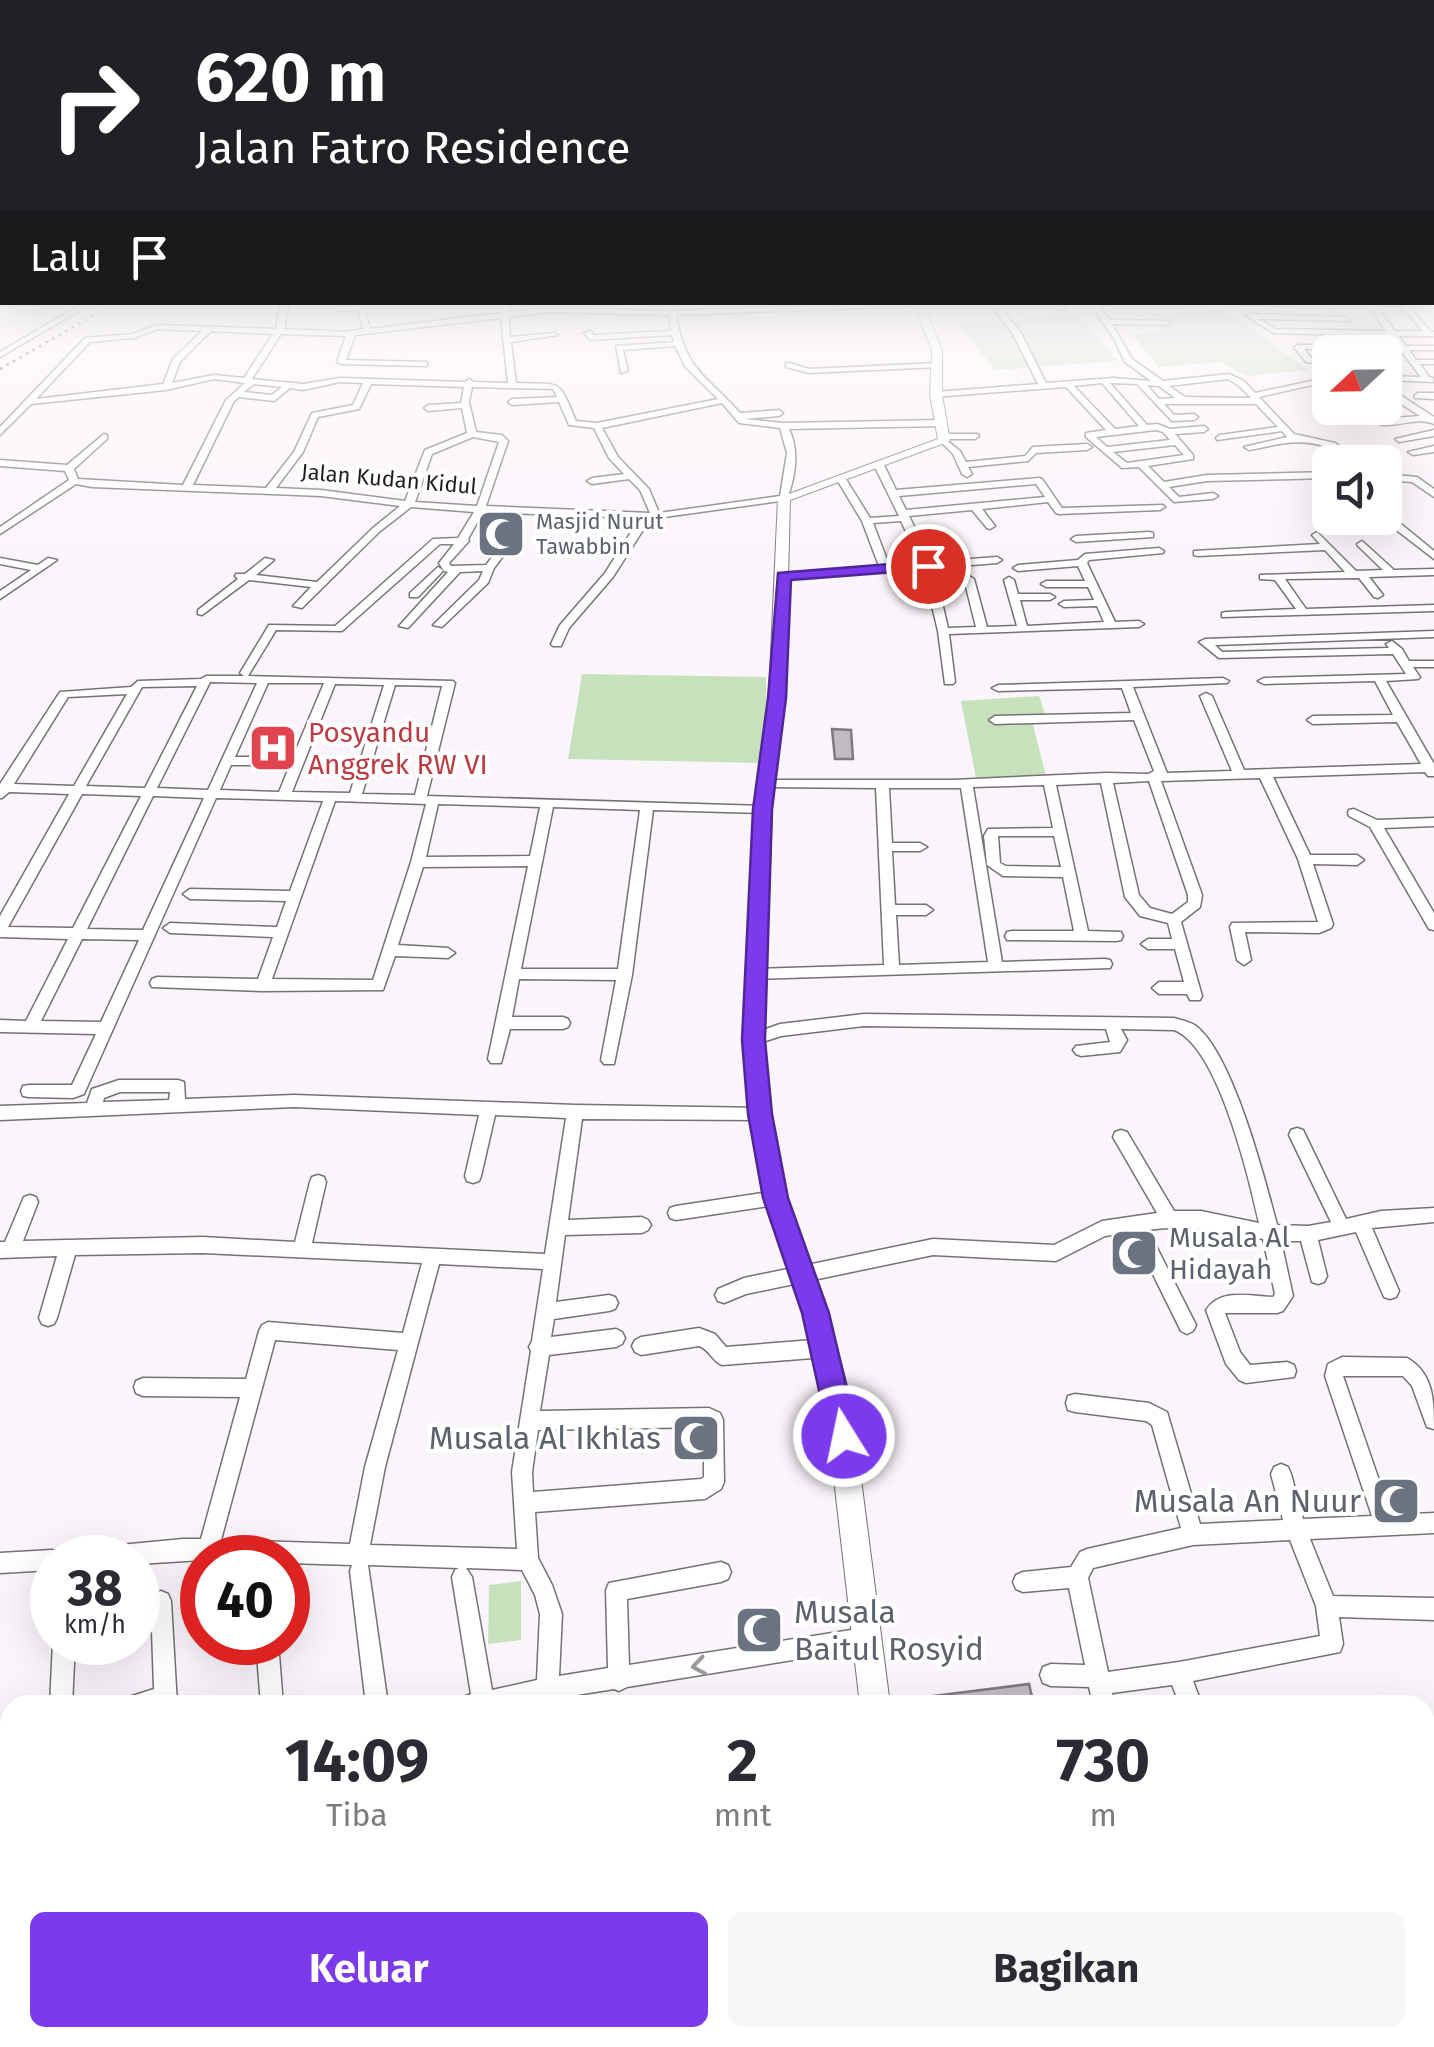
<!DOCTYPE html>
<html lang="id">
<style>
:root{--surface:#fff;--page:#f7f7f7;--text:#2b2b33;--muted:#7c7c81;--accent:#7c3aed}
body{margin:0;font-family:"Fira Sans",sans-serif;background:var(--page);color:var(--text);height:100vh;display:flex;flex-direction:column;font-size:38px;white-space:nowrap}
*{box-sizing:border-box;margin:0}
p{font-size:32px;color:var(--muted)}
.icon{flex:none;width:55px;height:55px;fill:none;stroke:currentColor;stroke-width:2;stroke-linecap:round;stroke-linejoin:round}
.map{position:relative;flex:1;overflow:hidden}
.drawer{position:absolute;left:0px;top:1695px;width:1435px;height:352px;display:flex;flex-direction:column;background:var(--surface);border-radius:30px 30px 0 0;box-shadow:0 10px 40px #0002}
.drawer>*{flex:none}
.top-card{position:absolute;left:0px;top:0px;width:1435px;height:305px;box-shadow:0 10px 40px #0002;background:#202124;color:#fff;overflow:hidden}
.needle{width:65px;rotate:248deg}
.fabs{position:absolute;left:1312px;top:335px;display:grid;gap:20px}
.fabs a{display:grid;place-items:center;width:90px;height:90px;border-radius:15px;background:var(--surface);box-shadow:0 10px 40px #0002;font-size:50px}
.speed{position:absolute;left:30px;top:1535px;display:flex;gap:20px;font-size:50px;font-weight:700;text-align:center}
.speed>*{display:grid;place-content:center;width:130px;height:130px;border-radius:50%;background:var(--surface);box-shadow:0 10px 40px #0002;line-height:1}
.speed small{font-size:25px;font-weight:400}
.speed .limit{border:15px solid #d22;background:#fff;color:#111}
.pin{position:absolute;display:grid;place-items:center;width:85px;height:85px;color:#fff;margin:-42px;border:5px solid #fff;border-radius:50%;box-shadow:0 2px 10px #0007}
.me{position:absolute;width:110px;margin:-55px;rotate:350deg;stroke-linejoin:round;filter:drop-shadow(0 0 8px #0008)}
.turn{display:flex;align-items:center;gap:35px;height:210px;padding:0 30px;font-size:45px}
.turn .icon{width:130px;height:130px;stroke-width:2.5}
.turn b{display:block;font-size:70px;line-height:85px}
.then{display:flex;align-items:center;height:95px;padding:0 30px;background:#0003;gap:20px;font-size:38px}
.eta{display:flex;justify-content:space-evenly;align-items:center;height:170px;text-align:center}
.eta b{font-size:60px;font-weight:700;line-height:70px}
.primary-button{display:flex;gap:20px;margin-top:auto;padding:20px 30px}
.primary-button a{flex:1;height:115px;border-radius:15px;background:var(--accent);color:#fff;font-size:40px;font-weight:700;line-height:115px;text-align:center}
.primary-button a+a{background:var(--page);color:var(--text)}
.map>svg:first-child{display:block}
</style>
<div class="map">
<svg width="1434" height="2047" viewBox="0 0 1434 2047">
<rect width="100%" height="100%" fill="#faf5fa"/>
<!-- green -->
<path fill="#c8e1bd" d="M1223,309L1309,370L1247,376L1221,362L1159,367L1132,334L1166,331L1149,314Z
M1079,313L1117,361L995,370L959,325Z
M582,674L766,677V763L568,759Z
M1039,696L1046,717H1031L1046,776L976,778L961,701Z
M521,1581V1640L488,1644L489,1585Z"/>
<!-- building -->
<path fill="#bfbbc0" stroke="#7e7a7f" stroke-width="2.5" d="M497,520L514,522L506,540L481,541L488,527H494Z
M832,729L851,730L853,759H835Z
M1130,1236L1147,1270L1129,1273L1115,1238Z
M767,1610L772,1639L749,1642L745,1613Z
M1029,1684L1034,1705H917V1698Z"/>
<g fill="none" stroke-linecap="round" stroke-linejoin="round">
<!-- minor casing -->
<g stroke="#757175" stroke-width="3">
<path id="minor" d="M0,302H2L41,303L37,305L0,306Z
M85,302H94L0,357V352Z
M281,302H289L284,329L344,332L363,329L358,310L339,311L336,307L364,306L370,329L502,313L503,302H511L509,312L548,308L668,311L920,302L917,306L676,315C686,373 707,375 740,413L779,410L783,413L779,416L745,419L783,423L941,420L945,423L941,426L789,429C800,452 795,476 787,500L650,519L613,577L569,628L561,646H553L551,644L560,625L605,573L640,518L483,512L468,539L469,541L449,563L451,566L486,565L503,543L512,545L494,568L488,583L442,627L433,625L479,580L483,571L460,572L408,628L399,626L448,572L444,571L439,563L454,544H440L342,631L276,630L248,676L453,681L455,683L427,796L768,806L769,809L763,813L653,810L632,975L614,1064H604L601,1060L616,980L519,979L512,1017H563L568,1019L570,1023L568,1027L563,1029H510L501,1063H491L488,1059L528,866L423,867L398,945L448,948L455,953L448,958L395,956L383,990L263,991L152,987L150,983L152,979L157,977L258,979L273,937L170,933L163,928L170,923L277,927L286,901L190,899L183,894L190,889L290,891L323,801L216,798L84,1094L73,1098L29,1097L23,1096L21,1091L23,1086L29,1085H72L96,1034L0,1032V1020L26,1021L68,939L0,937V916L69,794L9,792L2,798H0V784L60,692L131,687L138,681L201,679L206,676H244L240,673L269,625L335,626L433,539L458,538L474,512L411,507L379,532L302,608L293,606L311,587L249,580L202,615L198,614V610L238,579L235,576L236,574H245L265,558L274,560L256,575L317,582L373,528L400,506L321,496L92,487L76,484L0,534V527L69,480L65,471L0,466V460L67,465L104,434L107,435V439L74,469L78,479L183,485L226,400L245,383L214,379L166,390L31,404L0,435V427L85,338L133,334L156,325L276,329ZM548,312L669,315L671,331L593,335L591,331L584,333L590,340L672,335L674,342L616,346L621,373L628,371L623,350L675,346L685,366L718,399L597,423L576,421C558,377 562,385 516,383L511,342L558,335L554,333L510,337L509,317ZM501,318L508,383L473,382L469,379L465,382L340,378L303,384L252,379L281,334L346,336L337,362L341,364L424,366H427V362L346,360L355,335ZM157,329L202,331L173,359L163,384L36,399L90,342L134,338ZM211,331L273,334L244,378L214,375L172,383L180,362ZM340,382L363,383L353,405L312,413L294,452L266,488L193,485L234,401L239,397L274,401L290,388L303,390ZM254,384L282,387L272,395L244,392ZM371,384L464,387L461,403L428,405L424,408L428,411L462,408L467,433L425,450L405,501L321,490L276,488L303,452L318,417L359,409ZM472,387L553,389L557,397L512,399L508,402L512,405L559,402L569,425L594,428L609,458L624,474L592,478L587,481L592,484L629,479L640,490L650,513L486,506L508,441L502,435L476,432L469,402ZM722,403L739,423L780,428L787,453L780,496L659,513L649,489L618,457L602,428ZM473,437L499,442L477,506L415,502L432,454ZM210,682L257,683L208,790L157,788ZM268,683H324L293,757H235ZM335,684L384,685L350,793L292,792ZM395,685L442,686L415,795L362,794ZM197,686L145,788L86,786L142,687ZM127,694L74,786L14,784L68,697ZM231,765H290L279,792L220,790ZM82,794L141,796L73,928L8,927ZM153,796L204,798L143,930L87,929ZM335,801L426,804L411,862L373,980L272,979ZM438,804L540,807L530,856L426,857ZM553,807L640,810L618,969H521ZM82,939L139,940L101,1022L41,1021Z
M989,302H996L1021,333L1046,383L1113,378L1151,381L1125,362L1114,339L1089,302H1130L1099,306L1109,320L1170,321L1167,325L1112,324L1132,359L1163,381L1229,374L1244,381L1255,393L1330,377V381L1259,397L1294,434L1335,443L1362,462C1346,463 1338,450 1324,446C1297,438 1276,445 1249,450L1244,447L1287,437L1282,431L1217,440L1216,438L1220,435L1278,427L1256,404H1164L1174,415L1194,414L1198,417L1194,420L1172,421L1137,384L1110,383L1147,425L1157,424L1170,429L1204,426L1208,429L1204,432L1175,434L1193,455V459L1148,466L1164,482L1207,475L1330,472V478L1207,481L1169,487L1179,497L1213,493L1218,496L1213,499L1174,502L1139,467L1122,468L1086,437V433L1106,430L1066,387L933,397V393L936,392L1038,384L1013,334ZM1228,379L1238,385L1251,398L1185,397L1169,386ZM1102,383L1139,426L1115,429L1074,386ZM1147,385L1159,386L1175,398L1159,399ZM1156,430L1163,432L1170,440L1107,447L1096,437ZM1175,445L1184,455L1127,463L1113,452Z
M1053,302H1060L1065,308L1058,310Z
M1180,302L1339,304L1343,306L1339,308Z
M1366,302L1434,303V307L1409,306L1431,332H1434V336H1398L1406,346H1434V350H1409L1416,360H1434V364H1420L1429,377L1433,378V382L1385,380V376L1421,377L1390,336L1274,333L1246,316L1250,314L1347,317L1350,321L1259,319L1276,329L1386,331ZM1375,305L1401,306L1423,331H1395Z
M1298,345H1368L1372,347L1368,349H1304L1311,358L1330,360V364L1306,362L1294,347Z
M789,363L809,369L938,363L942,365L938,367L809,373L786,367V363Z
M1385,393H1397L1434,417V424C1420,417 1403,425 1387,425C1371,425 1362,415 1349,413C1338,411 1328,416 1318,413L1322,410L1353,408L1380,419L1420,416L1392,398L1385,399Z
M1418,393H1434V399L1415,398L1414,396Z
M1434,430V436L1399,442L1395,439Z
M940,434H978L979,436L975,439H945L960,451L966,462L1025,456L1033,447L1087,444L1092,447L1087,450L1036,453L1028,461L968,467L972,474L967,477L962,474L953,454L940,441L943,439L939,436Z
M1434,446V452L1413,455L1408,452Z
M879,462L884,465L896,490L1039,478L1042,479L1062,508L1163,505L1165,507L1160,510L1059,514L1056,513L1048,502L982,509L995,526L990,529L987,528L972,510L909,516L931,562L997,557L1002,560L997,563L934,568L948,628L976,627L964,579L969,576L974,579L987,627L1017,626L1004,580L1009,577L1014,580L1018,594H1050L1055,597L1050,600H1020L1027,626L1104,622L1097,606L1064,607L1059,604L1064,601L1094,600L1088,587H1046L1041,584L1046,581H1085L1078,566L1018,571L1013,568L1018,565L1078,560L1085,554L1159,548L1164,551L1163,553L1089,560L1087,563L1115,622L1139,621L1144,624L1139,627L949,634L955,682L953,684H945L938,631L923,569L783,579L778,576L783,573L879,566L862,521L836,478L844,476L870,518L899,516L874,465ZM1036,484L1045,497L906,510L899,496ZM901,521L921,563L889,565L873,523Z
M1385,474L1417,477L1434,489V497L1412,482L1385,480Z
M1385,506L1388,507L1396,520L1434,551V559L1390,525L1327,527L1322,524L1327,521L1386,519Z
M1149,532L1153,533V537L1076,542L1071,539L1076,536Z
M1317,532L1356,571L1383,570L1358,546L1357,544L1362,541L1394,570L1434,569V575L1369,577L1383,595L1378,598L1374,597L1359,578L1285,579L1306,609L1434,605V611L1222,617V613L1226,612L1296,609L1275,580L1260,579V575L1345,572L1325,550L1198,556L1194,555V551L1320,544L1312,535Z
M0,558L38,565L48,558L57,560L0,599V591L31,570L0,564Z
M438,567L443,570L442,572L418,597H410V593Z
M1434,631V637L1215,645L1222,652L1389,648L1386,644L1392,641L1402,649L1409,661H1434V667H1413L1420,677L1418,679L1386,681L1434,764V776H1428L1425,772L1273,777L1310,855H1357L1364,860L1357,865L1313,864L1333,924L1331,928L1319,933L1245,932L1251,960L1244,965L1237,960L1230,927L1232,923L1318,922L1298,859L1260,778L1161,781L1202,895L1200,907L1181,922L1202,996L1200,1000H1190L1187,994H1159L1152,988L1159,982H1184L1175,949H1148L1141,944L1148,939H1172L1168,923L1140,916L1125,897L1101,783L1056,785L1088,931L1121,932L1123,936L1121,940L1116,941L1007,940L1005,936L1007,932L1012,931H1074L1063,877L1003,876L987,865L984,836L988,829L1053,828L1044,785L973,787L1002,962L1105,959L1110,960L1112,964L1110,968L757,979L750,974L757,969L884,965L876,788L766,787L760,783L762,780H953L1106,773L1148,774L1154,771L1134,720L995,724L989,720L995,716L1131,713L1122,688L998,691L992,688L998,685L1223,678L1229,681L1227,683L1133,687L1167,773L1232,771L1200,696L1206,693L1212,696L1244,770L1421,764L1397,722L1313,724L1307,720L1313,716L1393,715L1375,681L1264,684L1258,681L1264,678L1406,674L1393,654L1219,658L1199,642L1205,639ZM1149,781L1188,895V902L1172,914L1150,908L1139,895L1113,783ZM889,788H961L988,962L899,965L896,915H926L933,910L926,905H895L892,851H920L927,847L920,843H892ZM998,836H1054L1061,867L1006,866L1000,863Z
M1354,809L1377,820L1434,818V826L1384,828L1434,913V930L1429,929L1370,827L1349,816L1348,813L1349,810Z
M864,1014L1174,1018C1181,1020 1190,1022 1196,1026C1233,1055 1265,1179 1277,1225L1308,1226L1331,1222L1289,1135L1291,1130L1297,1128L1303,1130L1346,1219L1381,1211L1434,1208V1222L1372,1228L1399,1291L1396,1297L1390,1299L1384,1297L1356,1232L1318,1240L1327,1276L1324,1282L1318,1284L1312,1282L1301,1241H1281L1293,1296L1283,1311L1277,1313H1225L1240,1352L1250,1365L1287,1362L1294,1365L1296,1371L1294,1377L1246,1383L1239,1380L1226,1364L1206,1310C1220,1288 1249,1296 1273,1297L1275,1294L1263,1239C1224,1231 1188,1224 1148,1230L1196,1325L1193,1331L1187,1334L1181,1331L1132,1232L1105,1236L1056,1261L933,1255L746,1294L724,1303L718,1301L715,1295L718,1289L744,1278L933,1239L1054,1245L1102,1221L1157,1213L1113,1137L1115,1132L1121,1130L1127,1132L1174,1211H1201L1259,1223C1249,1178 1218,1046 1174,1030L1121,1029L1127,1040L1120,1052L1081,1056L1076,1054L1073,1050L1076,1046L1110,1042L1106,1029L864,1026L781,1036L754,1045L749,1043L746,1039L749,1035L780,1024Z
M119,1080H178L184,1082L185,1099L294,1095L575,1105L766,1108L768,1113L766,1118L760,1120L582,1119L568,1220L642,1217L648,1220L651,1225L648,1230L642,1233L565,1235L556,1302L609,1295L615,1297L618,1303L615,1309L609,1311L554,1319L551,1337L616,1329L622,1332L625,1338L622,1344L616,1347L549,1355L540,1411L709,1408L720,1413L723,1420L724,1482L721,1489L705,1499L535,1512L538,1558L552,1585L562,1614L559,1676L608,1668L606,1590L609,1583L721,1562L728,1565L731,1572L728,1579L721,1582L627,1599L629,1665L864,1628L872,1631L875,1639L872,1647L627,1687L619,1691L614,1689L558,1698V1705H536V1702L522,1705H461L464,1697L471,1694L452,1577L455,1570L459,1568L368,1565L388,1705H366L350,1571L352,1565L288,1563V1558H202V1560L138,1564V1558H79L82,1551L89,1548L183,1539H201L240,1397L143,1396L136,1393L134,1387L136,1381L143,1378L246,1379L259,1331L262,1325L268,1322L403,1333L422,1263L203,1253L75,1255L57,1318L54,1324L48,1326L42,1324L39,1318L57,1256L0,1258V1242H5L24,1197L30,1195L36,1197L38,1202L23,1241L203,1237L295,1242L310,1182L312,1177L318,1175L324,1177L326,1182L312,1243L545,1254L566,1118L495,1115L481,1176L479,1181L473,1183L467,1181L465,1176L479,1115L294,1107L0,1120V1106L87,1103L92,1089ZM120,1092H170L169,1100L103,1102L104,1098ZM439,1264L543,1269L532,1341L529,1347L531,1351L512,1472L517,1549L370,1545L385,1467ZM275,1340L398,1350L365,1467L350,1544L221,1540ZM704,1427V1477L701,1479L533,1492L532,1472L538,1430ZM466,1568L522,1570L535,1595L540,1614L537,1680L492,1690L472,1577Z
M775,1191L781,1193L783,1198L781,1203L775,1205L676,1220L670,1218L668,1213L670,1208L676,1206Z
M699,1328L715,1334L726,1347L826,1339L832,1342L835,1348L832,1354L826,1357L722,1365C712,1361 709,1349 699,1346L641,1355L635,1352L632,1346L635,1340L641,1337Z
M1342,1357L1407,1358C1434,1373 1434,1402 1434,1429L1427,1427L1412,1386L1403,1376H1343L1391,1515L1434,1513V1533L1310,1539L1333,1596L1434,1598V1620L1339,1617L1343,1644L1340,1652L1193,1681L1202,1705H1180L1172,1685L1112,1693L1115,1705H1093L1089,1687L1051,1686L1043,1683L1040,1675L1043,1667L1051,1664L1085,1665L1069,1588L1023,1592L1016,1589L1013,1582L1016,1575L1023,1572L1071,1567L1080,1552L1087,1549L1181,1528L1152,1425L1146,1421L1075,1412L1068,1410L1066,1403L1068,1396L1075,1394L1149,1403L1167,1412L1200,1524L1283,1520L1271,1474L1274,1467L1281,1464L1288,1467L1291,1474L1303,1519L1372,1516L1325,1376L1328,1364ZM1290,1540L1316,1606L1320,1636L1179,1662L1108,1672L1088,1578L1093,1568L1193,1545Z
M52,1550L59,1553L61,1558H52V1570L0,1573V1553Z
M161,1591L168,1594L171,1601L177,1705H126L129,1697L154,1689L151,1601L154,1594Z
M53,1642H75L72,1705H50Z
M256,1642H278L283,1705H261Z
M10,1854V1878L0,1882V1858Z
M283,2038H309V2047H283Z
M406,2038H432L434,2047H408Z
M534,2038H560L562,2047H536Z
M772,2038H828L824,2047H767Z
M1050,2038H1104L1100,2047H1045Z"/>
</g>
<!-- tertiary casing -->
<g stroke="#757175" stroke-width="2">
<path id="tertiary" d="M913,302H923L942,351V395L950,441L790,500L785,698L772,809L764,1039L771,1113L786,1198L828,1313L851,1401L890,1705H860L825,1401L804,1313L764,1198L749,1113L744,1039L754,809L769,698L778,498L938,439L930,395L932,351Z
M985,2038H1019L1023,2047H989Z"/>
</g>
<!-- minor -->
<use href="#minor" fill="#fff" fill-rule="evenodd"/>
<!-- tertiary -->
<use href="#tertiary" fill="#fff" fill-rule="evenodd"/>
<!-- rail -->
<path stroke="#3a383a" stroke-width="2.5" stroke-dasharray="2.5 5" stroke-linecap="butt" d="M0,369L117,302"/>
</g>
<!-- one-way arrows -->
<defs><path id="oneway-chevron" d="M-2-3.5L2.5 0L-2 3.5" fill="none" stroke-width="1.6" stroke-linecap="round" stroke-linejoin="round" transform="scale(2.5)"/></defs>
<use stroke="#9b9a9b" href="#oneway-chevron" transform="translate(699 1666) rotate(171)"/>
<!-- sky -->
<linearGradient id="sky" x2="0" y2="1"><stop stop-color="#81acde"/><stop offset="0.51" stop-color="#fdfafd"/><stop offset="1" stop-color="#fdfafd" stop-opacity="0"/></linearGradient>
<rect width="1434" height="581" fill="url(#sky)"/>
<!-- route -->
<path fill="#7c3aed" stroke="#51269a" stroke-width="2.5" d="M928,561L934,562V569L791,580L786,698L772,809L765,1040L772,1114L788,1198L829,1313L858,1436L854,1446L844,1450L833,1446L829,1436L802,1313L763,1198L748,1114L742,1040L753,809L768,698L778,573Z"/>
<!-- icons -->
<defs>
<g id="mosque-square" transform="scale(2.5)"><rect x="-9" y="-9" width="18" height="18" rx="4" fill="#6b7280" stroke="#fff"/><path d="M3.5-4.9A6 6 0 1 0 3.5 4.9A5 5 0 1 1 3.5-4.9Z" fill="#fff"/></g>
<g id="hospital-square" transform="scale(2.5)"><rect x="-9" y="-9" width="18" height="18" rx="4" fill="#e0444e" stroke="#fff"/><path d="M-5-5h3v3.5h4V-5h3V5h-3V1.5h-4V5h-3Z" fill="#fff"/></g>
</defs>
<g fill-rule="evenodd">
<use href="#mosque-square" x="501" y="534"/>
<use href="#hospital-square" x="273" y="748"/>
<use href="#mosque-square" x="1134" y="1253"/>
<use href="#mosque-square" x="696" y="1438"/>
<use href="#mosque-square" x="1396" y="1501"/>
<use href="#mosque-square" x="759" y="1630"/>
</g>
<g text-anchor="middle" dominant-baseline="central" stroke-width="8" stroke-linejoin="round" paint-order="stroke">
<!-- far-street labels -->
<g font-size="22" fill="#201e20" stroke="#fff">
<text transform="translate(389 479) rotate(5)">Jalan Kudan Kidul</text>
</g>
<!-- far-worship labels -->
<g font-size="22" fill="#5b616d" stroke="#fff" text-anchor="start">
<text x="536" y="521">Masjid Nurut<tspan x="536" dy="25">Tawabbin</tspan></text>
</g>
<!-- health labels -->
<g font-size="28" fill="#be3a42" stroke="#fff" text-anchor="start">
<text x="308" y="732">Posyandu<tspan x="308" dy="32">Anggrek RW VI</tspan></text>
</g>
<!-- worship labels -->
<g font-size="28" fill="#5b616d" stroke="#fff" text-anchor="start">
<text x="1169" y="1237">Musala Al<tspan x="1169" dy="32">Hidayah</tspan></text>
</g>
<!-- near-worship labels -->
<g font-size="32" fill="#5b616d" stroke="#fff" text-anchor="end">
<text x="661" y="1438">Musala Al Ikhlas</text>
<text x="1361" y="1501">Musala An Nuur</text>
<text x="794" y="1612" text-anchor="start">Musala<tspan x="794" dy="37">Baitul Rosyid</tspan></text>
</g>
</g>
</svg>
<div class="fabs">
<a><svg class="needle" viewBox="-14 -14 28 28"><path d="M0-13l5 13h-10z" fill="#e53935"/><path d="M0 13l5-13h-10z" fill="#7c7c81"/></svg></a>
<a><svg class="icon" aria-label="sound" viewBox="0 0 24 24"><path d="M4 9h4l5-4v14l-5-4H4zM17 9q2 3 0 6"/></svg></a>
</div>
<div class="speed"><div>38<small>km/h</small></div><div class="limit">40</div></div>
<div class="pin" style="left:928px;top:566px;background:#d93025"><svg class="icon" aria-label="arrive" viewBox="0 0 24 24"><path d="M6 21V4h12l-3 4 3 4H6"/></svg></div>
<svg class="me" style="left:844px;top:1436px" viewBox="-20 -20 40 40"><circle r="17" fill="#7c3aed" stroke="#fff" stroke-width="3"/><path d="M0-11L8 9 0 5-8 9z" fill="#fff"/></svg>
<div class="top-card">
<div class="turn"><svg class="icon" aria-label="right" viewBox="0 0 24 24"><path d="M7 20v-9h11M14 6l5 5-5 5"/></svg><div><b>620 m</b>Jalan Fatro Residence</div></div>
<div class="then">Lalu<svg class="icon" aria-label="arrive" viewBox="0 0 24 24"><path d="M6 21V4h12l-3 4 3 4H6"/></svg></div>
</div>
<section class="drawer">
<div class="eta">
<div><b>14:09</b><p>Tiba</p></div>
<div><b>2</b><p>mnt</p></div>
<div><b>730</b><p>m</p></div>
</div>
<div class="primary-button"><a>Keluar</a><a>Bagikan</a></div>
</section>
</div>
